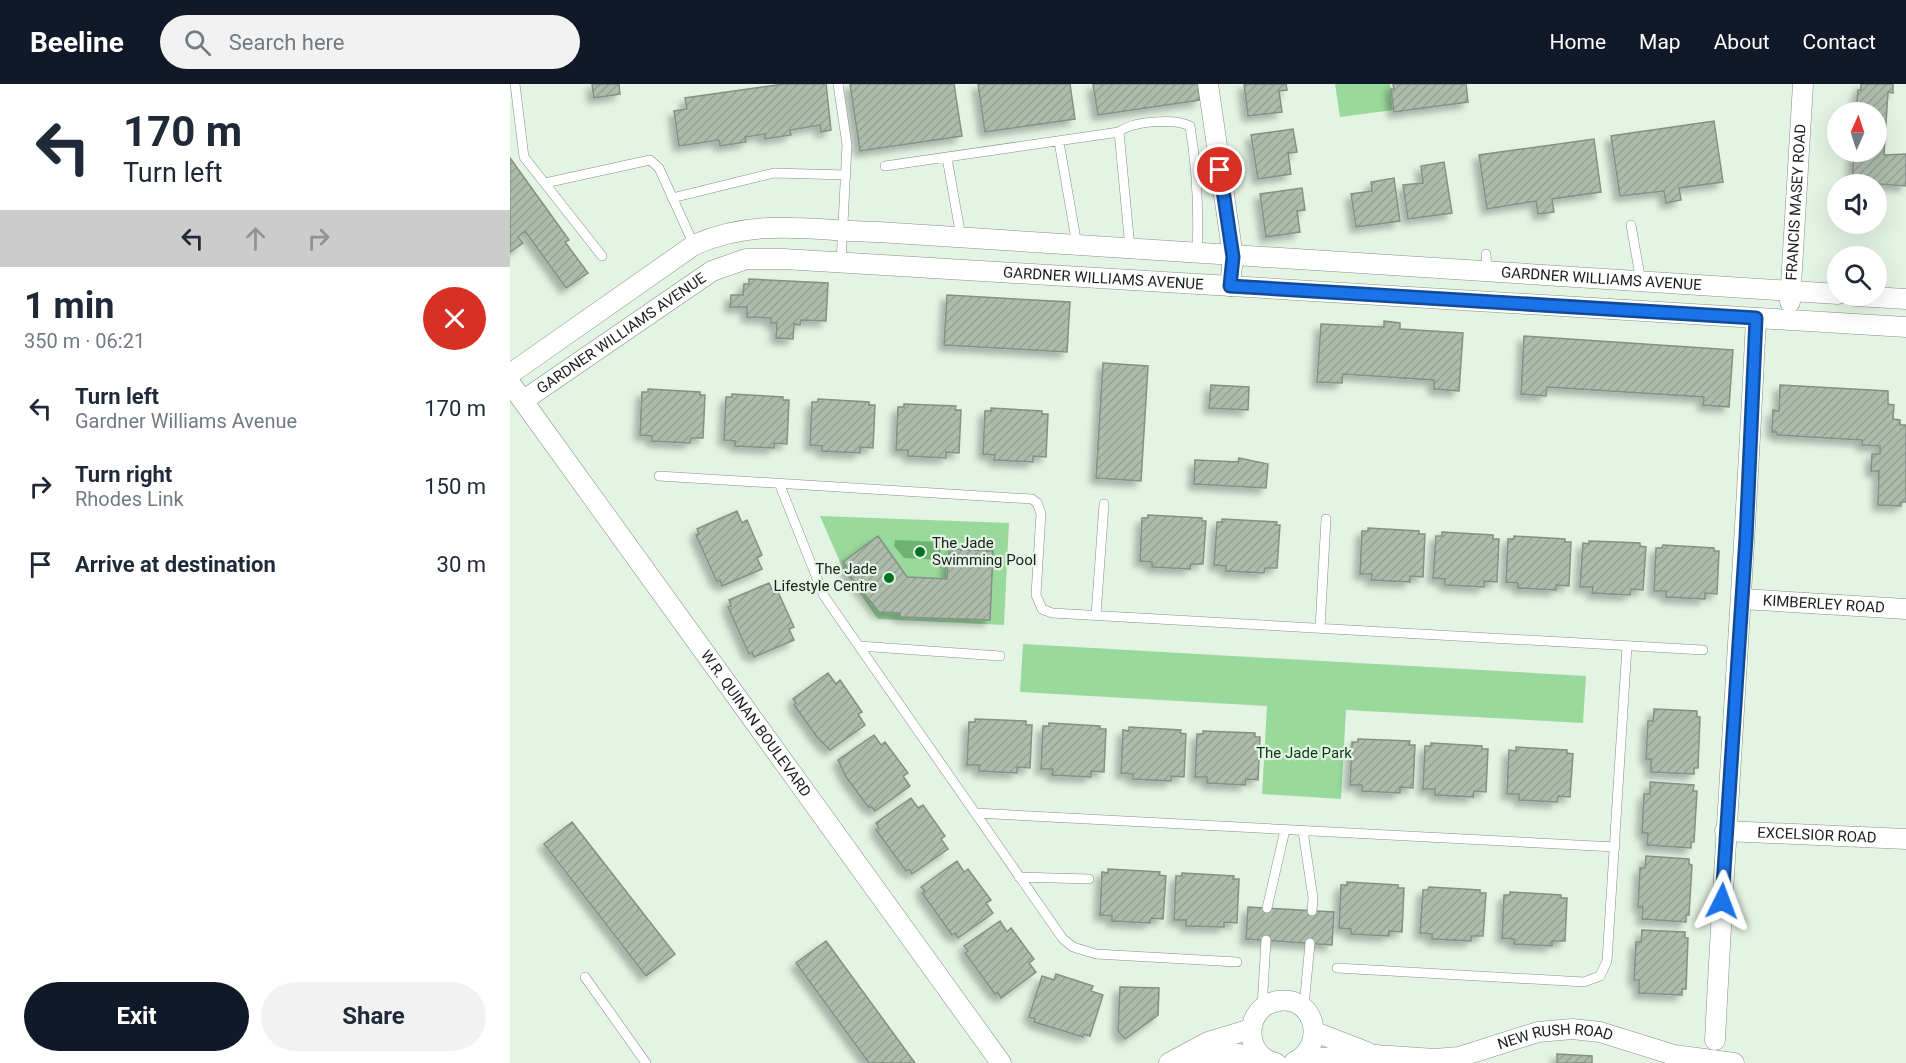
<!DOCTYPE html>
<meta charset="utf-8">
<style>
:root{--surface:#fff;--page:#f2f2f3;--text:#1f2937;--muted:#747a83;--accent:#111827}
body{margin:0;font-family:Roboto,sans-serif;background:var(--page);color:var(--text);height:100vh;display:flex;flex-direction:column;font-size:22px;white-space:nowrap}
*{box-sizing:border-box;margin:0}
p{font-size:20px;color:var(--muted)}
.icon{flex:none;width:33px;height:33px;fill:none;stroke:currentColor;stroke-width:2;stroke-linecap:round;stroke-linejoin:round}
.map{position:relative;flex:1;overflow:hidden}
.drawer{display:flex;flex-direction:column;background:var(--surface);width:510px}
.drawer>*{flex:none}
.guide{background:#fff;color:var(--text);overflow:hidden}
.needle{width:39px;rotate:3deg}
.tools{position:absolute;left:1317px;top:18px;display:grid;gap:12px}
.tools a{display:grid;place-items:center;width:60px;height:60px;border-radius:50%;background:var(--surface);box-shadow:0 6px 24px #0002;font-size:30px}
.pin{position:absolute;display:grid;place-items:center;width:51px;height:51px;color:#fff;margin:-26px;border:3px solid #fff;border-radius:50%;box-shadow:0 2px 6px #0007}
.me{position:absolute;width:66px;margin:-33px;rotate:3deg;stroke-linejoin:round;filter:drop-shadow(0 0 4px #0008)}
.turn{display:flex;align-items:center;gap:21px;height:126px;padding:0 24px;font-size:27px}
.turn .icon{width:78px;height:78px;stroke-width:2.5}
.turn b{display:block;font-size:42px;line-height:51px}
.lanes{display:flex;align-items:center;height:57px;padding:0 24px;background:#0003;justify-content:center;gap:30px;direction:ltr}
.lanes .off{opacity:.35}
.round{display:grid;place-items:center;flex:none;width:63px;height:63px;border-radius:32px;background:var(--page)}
.overview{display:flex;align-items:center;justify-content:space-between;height:102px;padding:0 24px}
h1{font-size:36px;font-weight:700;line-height:45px}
.action{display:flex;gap:12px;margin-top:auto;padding:12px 24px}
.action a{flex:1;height:69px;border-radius:36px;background:var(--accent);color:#fff;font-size:24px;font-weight:700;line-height:69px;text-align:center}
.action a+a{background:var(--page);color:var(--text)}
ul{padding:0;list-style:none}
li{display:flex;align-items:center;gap:18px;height:78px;padding:0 24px}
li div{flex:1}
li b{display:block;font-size:22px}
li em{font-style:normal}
header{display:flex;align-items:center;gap:36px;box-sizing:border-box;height:84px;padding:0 30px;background:var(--accent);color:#fff}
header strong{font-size:28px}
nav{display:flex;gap:33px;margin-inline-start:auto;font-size:21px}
.search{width:420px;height:54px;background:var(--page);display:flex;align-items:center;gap:15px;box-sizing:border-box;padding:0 21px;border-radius:33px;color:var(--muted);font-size:22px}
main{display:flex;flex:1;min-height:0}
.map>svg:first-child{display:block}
</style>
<header>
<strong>Beeline</strong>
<div class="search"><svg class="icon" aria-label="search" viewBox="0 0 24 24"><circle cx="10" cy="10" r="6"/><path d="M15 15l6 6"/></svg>Search here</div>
<nav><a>Home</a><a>Map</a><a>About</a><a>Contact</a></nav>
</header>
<main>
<section class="drawer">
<div class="guide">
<div class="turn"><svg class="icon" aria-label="left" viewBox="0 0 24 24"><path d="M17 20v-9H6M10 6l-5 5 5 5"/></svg><div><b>170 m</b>Turn left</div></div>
<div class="lanes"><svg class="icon" aria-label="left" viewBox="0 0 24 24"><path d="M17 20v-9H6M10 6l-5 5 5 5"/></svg><svg class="icon off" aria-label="ahead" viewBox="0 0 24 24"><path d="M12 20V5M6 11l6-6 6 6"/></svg><svg class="icon off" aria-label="right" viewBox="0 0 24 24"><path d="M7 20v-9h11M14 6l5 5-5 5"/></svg></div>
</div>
<div class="overview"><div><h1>1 min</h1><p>350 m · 06:21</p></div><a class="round" style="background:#d93025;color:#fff"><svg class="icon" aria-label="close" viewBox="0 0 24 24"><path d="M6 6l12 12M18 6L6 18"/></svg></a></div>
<ul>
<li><svg class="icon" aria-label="left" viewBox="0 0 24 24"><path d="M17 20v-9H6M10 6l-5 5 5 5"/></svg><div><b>Turn left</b><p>Gardner Williams Avenue</p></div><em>170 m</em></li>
<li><svg class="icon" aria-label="right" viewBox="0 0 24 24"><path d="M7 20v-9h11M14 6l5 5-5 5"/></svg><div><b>Turn right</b><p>Rhodes Link</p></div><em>150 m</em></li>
<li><svg class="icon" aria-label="arrive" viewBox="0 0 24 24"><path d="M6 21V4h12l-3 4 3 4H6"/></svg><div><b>Arrive at destination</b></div><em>30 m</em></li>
</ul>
<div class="action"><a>Exit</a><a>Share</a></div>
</section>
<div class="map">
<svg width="1396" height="979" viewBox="0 0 1396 979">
<defs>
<pattern id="building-hatch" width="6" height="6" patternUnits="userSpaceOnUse" patternTransform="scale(1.5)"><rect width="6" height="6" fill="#adbcad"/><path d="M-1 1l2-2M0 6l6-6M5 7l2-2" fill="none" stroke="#94a194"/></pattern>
<filter id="shadow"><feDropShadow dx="-5.5" dy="5.5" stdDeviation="3" flood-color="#0004"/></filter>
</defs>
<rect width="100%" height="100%" fill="#e4f4e4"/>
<!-- green -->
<path fill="#99d99b" d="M825,0H880L883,26L830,33Z
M310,432L499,439L494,541L368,535L333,485Z
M513,560L1076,592L1073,639L836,626L831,715L752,710L757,622L510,608Z"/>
<!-- water -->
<path fill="#6eb372" d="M385,456L431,458L430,476L394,474L384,462Z"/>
<!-- building -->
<path fill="url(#building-hatch)" stroke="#849184" stroke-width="1.5" filter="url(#shadow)" d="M82,0H109L110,10L84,14Z
M274,0H316L321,46L311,48L310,41L280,46L281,51L255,55V50L235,53L236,58L210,62L209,56L169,62L164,27L177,25L175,14Z
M340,0H444L452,52L350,67Z
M468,0H560L565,35L475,48Z
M583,0H688L690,16L588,31Z
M734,0H776L777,6L769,7L772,28L738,32Z
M883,0H956L958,18L884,28L881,5H884Z
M1351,0H1383V9L1378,8L1374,71L1396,70V102L1342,98L1344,68H1366V28H1346L1348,6H1351Z
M1204,37L1213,98L1169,104L1171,116L1156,119L1154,107L1110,112L1101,52Z
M783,45L787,68L778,69L781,90L748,95L741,51Z
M1084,55L1091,108L1042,115L1044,128L1028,130L1026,117L977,125L969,71Z
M0,74L59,156L55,158L78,189L56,204L15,147L8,153L13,159L0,168Z
M934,78L942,129L898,135L893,101L913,99L911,82Z
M884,94L890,137L846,143L841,110L862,107L861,98Z
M792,104L795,126L787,127L790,148L756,153L750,110Z
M239,195L318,199L316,237L291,236L290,241L284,240L283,255L266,254L267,239H261V234L237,233V223H220L221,211H233L234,200H239Z
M437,211L560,218L557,268L434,261Z
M874,237L890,239V245L953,249L949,307L924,305V296L833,290L832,299L807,298L811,240L874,243Z
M1014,252L1223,266L1219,323L1193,321L1194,313L1037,303L1036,312L1011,310Z
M593,279L638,282L631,397L586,394Z
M701,301L739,303L738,326L699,324Z
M1270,301L1378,307V320L1384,321L1383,335L1390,336V341H1396V418H1391V422L1368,421L1369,387H1361L1362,370H1370V362L1352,361V356L1267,351V348H1262L1263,326L1269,327Z
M138,305L190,308V311H195L193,354H181L180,359L142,357V352L130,351L132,308H138Z
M222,310L273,313V316H279L277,360L264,359V364L225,362V357L214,356L216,313H222Z
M308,315L359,318V321H365L363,364L350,363V369L312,367V362L300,361L302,318H308Z
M394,320L446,322L445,326H451L449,369L436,368V374L398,372V366H386L388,323H394Z
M481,324L532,327V330H538L536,373L523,372V378L484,376L485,371L473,370L475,327H481Z
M729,374L758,380L756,404L684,400L685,376L728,378Z
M227,427L232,439L237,436L252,471L247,474L252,485L212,502L210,496L207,498L186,451L189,450L187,445Z
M638,431L692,434V437H696L693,480H681L680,485L642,483V478L630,477L632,434H638Z
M712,435L767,438L766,441H770L767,484H755L754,489L716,487V482L704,481L707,438H712Z
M858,444L909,447V450H915L913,493L900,492V498L861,496L862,490H850L852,447H858Z
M932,448L983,451V455H989L987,498L974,497V503L935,501V495L923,494L926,452H932Z
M368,452L397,493L437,495L439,465L483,467L480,536L390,533V529L369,528L336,487L338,485L333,478Z
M1004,452L1055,455V458H1061L1059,502L1046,501V506L1008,504V499L996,498L998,455H1004Z
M1079,457L1130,459V462L1136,463L1133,506L1121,505L1120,511L1082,509L1083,503H1070L1073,459L1079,460Z
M1153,461L1204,464V467H1209L1207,510L1195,509V515L1156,513V507H1144L1146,464H1152Z
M259,499L264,510L268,508L284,543L279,545L284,556L244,573L242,568L239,570L234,559L218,523L221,522L219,516Z
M318,589L326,600L330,596L352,628L348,630L355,641L320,666L307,653L284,621L286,619L283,615Z
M1144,625L1187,627V633H1190L1188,684H1184V690L1141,688V675H1136L1138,637H1143Z
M465,635L516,637V641H522L520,684L507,683V689L469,687V681H457L459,638H465Z
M539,639L590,642V645H596L594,688L581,687V693L542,691L543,685H531L533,642H539Z
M619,643L671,646L670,649L676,650L674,693L661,692V697L623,695V690L611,689L613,646L619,647Z
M693,647L745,649V653H750L748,696L736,695L735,701L697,699V693H685L687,650H693Z
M364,651L371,661L375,658L398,689L393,692L400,702L365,727L361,722L359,724L336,693L328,676Z
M848,655L900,657L899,661H905L903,704L890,703V709L852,707V701H840L842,658H848Z
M921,659L972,662V665H978L976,708L964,707L963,713L925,711V705H913L915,662H921Z
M1006,663L1057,666V669L1063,670L1060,713L1048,712L1047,718L1009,716V710H997L999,666L1006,667Z
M1140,698L1184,701L1183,707H1187L1184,758H1181V764L1137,761L1138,749H1132L1134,710H1140Z
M401,714L408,724L413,721L435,752L431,755L438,765L402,790L399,785L396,787L366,746L369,744L366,739Z
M62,738L165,870L136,892L34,760Z
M1136,772L1179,775V780L1182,781L1179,831H1176V838L1132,835L1133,823H1128L1130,784H1135Z
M447,777L454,788L458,785L481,816L476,819L483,829L448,854L445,849L442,851L412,809L415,807L411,803Z
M598,785L650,788L649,791L656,792L653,835L641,834L640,839L602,837V832L590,831L592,788L598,789Z
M672,789L724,792L723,795H729L727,839L714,838V843L676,842V836H664L666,792H672Z
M837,798L888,801V804H894L892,848L879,847V852L841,850V845L829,844L831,801H837Z
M919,803L970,806V809H976L973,852H961V857L922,855V850L910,849L913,806H918Z
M1000,808L1051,811V814H1057L1055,857H1042V862L1004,860V855L992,854L994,811H1000Z
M738,823L824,828L822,861L736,855Z
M490,837L497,848L501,844L524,875L519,879L526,888L491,914L488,909L485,910L455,869L458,867L454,862Z
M1132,846L1175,848V854H1178L1176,905H1172V911L1129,909V896H1124L1126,858H1131Z
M316,857L405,979H359L286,879Z
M546,890L583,902L581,907L593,911L580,952L574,950L573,953L524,938L525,935L519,933L532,892L544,896Z
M610,903L649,904L648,931L615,955L608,947Z
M1047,970L1082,972V979H1047Z"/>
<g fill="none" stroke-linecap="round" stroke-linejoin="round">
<!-- lane casing -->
<g stroke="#829082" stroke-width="10">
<path id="lane" d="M5,0L14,73L92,172
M328,0L337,61L331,179
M549,58L567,161
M437,74L451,153
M375,82L609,48
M35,99L140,76L149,84L184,161
M162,114L264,89L336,91
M1121,141L1131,198
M620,164L609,48C622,37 665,34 680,42C687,85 689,127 687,171
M976,170L977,188
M149,392L522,415L527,419L531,429L526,511L532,525L542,529L1193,566
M269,399L314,512L553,855L563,863L586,870L727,878
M586,531L594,420
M810,544L816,435
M349,562L490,572
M465,729L1105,763
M793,747L803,814L802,827
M509,793L579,795
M757,824L775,746
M827,884L1074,898L1090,892L1097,877L1117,562
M75,893L136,979
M794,922L800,859
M752,923L756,856"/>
</g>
<!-- street casing -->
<g stroke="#829082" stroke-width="21">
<g id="street">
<path d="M698,0L723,173L720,202"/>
<path d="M1346,212L1396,215"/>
<path id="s1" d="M1280,218L1293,0"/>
<path id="s2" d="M0,290L184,161C247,133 301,147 368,148L1328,210"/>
<path id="s3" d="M0,299L491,979"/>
<path id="s4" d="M14,316L202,187L236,175H274L1396,243"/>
<path id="s5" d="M1232,515L1396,525"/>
<path id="s6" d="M1215,747L1396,755"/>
<path d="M805,948L857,968"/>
<path d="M1205,956C1217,715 1235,475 1246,234"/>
<path d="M682,971L727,970L752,973"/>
<path id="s7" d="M791,975L865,971L925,975L949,973L1028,948L1062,945L1090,948L1164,971L1224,979"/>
<path d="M659,979L698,958L741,945"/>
<path d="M766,979C732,972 734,922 768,917C806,911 817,963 784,978"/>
</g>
</g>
<!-- lane -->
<use href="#lane" stroke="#fff" stroke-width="9"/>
<!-- street -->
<use href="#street" stroke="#fff" stroke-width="20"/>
</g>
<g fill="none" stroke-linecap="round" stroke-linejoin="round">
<!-- route casing -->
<g stroke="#114b97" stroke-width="15">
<path id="route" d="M710,86L723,173L720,202L1246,234L1236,454L1212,817"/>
</g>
<!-- route -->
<use href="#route" stroke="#1a73e8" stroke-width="10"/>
</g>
<!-- markers -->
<g fill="#087021" stroke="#e4f4e4" stroke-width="2">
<circle cx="410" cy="468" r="6"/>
<circle cx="379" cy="494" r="6"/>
</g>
<g text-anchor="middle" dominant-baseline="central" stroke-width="4.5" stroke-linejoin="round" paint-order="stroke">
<!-- street labels -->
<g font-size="15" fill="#1b201b" stroke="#e4f4e4">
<text stroke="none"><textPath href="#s1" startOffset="100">FRANCIS MASEY ROAD</textPath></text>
<text stroke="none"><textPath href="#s4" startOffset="622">GARDNER WILLIAMS AVENUE</textPath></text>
<text stroke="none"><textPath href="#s2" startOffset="1136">GARDNER WILLIAMS AVENUE</textPath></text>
<text stroke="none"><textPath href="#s4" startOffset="118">GARDNER WILLIAMS AVENUE</textPath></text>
<text stroke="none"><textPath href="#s5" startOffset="82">KIMBERLEY ROAD</textPath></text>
<text stroke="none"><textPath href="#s3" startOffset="420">W.R. QUINAN BOULEVARD</textPath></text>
<text stroke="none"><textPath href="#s6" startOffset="92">EXCELSIOR ROAD</textPath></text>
<text stroke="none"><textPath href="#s7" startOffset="258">NEW RUSH ROAD</textPath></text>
</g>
<!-- poi labels -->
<g font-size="15" fill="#1b201b" stroke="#e4f4e4" text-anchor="start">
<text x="422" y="459">The Jade<tspan x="422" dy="17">Swimming Pool</tspan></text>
<text x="367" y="485" text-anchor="end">The Jade<tspan x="367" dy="17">Lifestyle Centre</tspan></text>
</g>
<!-- park labels -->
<g font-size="15" fill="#073a10" stroke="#e4f4e4">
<text x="794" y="669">The Jade Park</text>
</g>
</g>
</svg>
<div class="tools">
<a><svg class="needle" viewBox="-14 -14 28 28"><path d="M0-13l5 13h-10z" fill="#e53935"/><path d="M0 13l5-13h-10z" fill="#747a83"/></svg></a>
<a><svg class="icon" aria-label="sound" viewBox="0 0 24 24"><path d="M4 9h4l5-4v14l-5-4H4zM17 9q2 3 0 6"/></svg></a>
<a><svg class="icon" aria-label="search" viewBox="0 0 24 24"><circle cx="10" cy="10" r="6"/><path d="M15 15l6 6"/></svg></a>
</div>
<div class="pin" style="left:710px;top:86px;background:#d93025"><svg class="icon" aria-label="arrive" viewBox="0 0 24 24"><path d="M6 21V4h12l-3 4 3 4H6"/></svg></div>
<svg class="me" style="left:1212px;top:817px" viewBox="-20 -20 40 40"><path d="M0-17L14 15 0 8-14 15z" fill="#1a73e8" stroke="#fff" stroke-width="4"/></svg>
</div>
</main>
